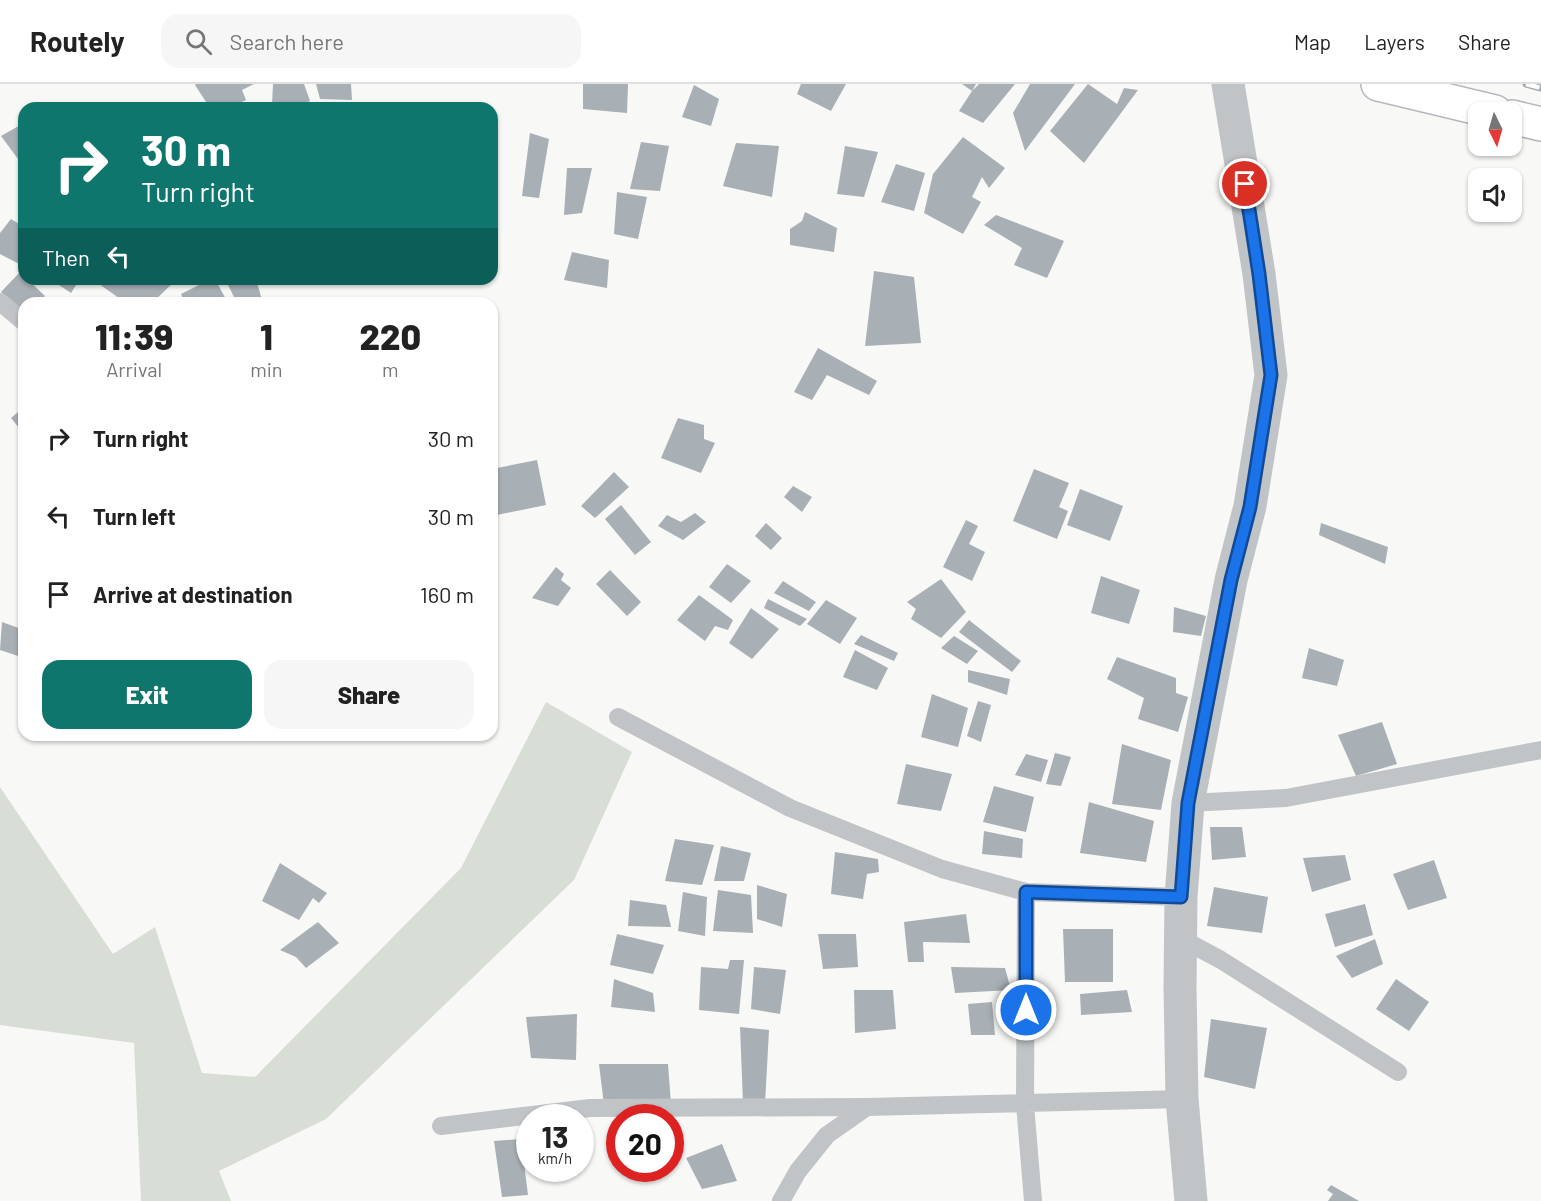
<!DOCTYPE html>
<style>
:root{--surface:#fff;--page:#f6f6f6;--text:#222;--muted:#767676;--line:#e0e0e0;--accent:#0f766e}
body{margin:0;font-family:Barlow,sans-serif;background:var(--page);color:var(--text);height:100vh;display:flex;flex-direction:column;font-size:22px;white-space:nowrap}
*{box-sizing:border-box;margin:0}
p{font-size:20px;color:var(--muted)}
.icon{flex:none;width:33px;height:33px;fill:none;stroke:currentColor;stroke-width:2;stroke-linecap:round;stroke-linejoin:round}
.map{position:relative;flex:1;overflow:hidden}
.drawer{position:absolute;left:18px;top:213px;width:480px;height:444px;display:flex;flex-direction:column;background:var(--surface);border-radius:18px;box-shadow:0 2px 4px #0004}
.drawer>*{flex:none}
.banner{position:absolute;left:18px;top:18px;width:480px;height:183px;border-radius:18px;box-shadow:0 2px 4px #0004;background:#0f766e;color:#fff;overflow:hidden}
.needle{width:39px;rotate:175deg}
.buttons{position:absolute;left:1468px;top:18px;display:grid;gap:12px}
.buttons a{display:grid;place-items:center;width:54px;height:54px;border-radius:12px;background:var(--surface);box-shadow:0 2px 4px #0004;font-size:30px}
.speed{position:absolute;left:516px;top:1020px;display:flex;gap:12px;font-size:30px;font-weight:700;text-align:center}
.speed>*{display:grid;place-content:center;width:78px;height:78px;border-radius:50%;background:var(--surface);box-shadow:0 2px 4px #0004;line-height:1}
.speed small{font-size:15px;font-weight:400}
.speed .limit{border:9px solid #d22;background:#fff;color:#111}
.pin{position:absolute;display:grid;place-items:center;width:51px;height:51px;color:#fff;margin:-26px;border:3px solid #fff;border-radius:50%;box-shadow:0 2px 6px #0007}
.me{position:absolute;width:66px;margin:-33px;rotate:0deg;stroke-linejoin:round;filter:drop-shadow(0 0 4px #0008)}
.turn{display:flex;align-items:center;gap:21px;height:126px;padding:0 24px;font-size:27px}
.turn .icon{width:78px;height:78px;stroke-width:2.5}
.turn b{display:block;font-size:42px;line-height:51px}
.then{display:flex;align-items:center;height:57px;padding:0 24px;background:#0003;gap:12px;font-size:22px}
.eta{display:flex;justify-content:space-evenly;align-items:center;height:102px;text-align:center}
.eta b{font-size:36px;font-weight:800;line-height:42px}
.action{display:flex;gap:12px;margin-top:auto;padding:12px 24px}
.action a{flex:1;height:69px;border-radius:18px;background:var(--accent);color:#fff;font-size:24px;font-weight:800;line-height:69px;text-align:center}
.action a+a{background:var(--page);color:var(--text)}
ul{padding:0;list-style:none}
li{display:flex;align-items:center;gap:18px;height:78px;padding:0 24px}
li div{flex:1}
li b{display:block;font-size:22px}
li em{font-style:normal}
header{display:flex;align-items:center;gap:36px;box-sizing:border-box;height:84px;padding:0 30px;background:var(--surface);border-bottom:2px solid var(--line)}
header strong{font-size:28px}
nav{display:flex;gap:33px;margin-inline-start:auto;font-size:21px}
.search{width:420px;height:54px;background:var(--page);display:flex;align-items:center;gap:15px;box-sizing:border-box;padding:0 21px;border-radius:18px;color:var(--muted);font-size:22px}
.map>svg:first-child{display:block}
</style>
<header>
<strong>Routely</strong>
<div class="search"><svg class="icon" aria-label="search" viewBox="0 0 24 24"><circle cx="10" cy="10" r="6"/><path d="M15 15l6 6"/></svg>Search here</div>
<nav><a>Map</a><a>Layers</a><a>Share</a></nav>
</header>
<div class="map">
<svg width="1541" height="1117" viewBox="0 0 1541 1117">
<rect width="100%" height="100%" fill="#f8f8f6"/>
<!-- green -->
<path fill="#d8ddd6" d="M546,618L632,668L574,796L326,1035L219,1087L231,1117H141L134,959L0,941V703L113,870L155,843L202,989L255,993L461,784Z"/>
<!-- building -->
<path fill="#a8afb5" d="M196,0H254L242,6L246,16L228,24H210L195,1Z
M273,0H304L310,17L293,24H264L272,21Z
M316,0H351L352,16L320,15Z
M583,0H628L627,29L583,25Z
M801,0H846L831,27L797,10Z
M962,0H976L972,7L979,0H1015L983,39L959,27L972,7Z
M1030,0H1075L1025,67L1013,29Z
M1088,0L1117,20L1124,4L1138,6L1084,79L1050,47Z
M694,1L719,15L711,42L682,33Z
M24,39V83L1,52Z
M530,49L549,55L539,114L522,112Z
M963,53L1005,84L989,104L982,93L972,113L981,118L963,150L924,129L933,90Z
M641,58L669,62L660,107L630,105Z
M736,59L779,62L772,113L723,102Z
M845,62L878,68L864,113L837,110Z
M896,80L925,89L914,127L881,118Z
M567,84H592L582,129L564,131Z
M617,108L647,113L638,155L614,150Z
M805,128L837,144L834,168L790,161V145L802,137Z
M996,131L1064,157L1047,194L1014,181L1022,164L984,141Z
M11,135L24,143V176L21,181L0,170V149Z
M572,168L609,176L607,204L564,196Z
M874,187L914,193L921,259L865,262Z
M20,188L24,192V195H27L45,212L38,219H24V230L1,208Z
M50,195H80L71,209Z
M92,195H177L152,219H126Z
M211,195H215L228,219H185L181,210Z
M225,195H256L262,216L237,219Z
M818,264L877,297L869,311L827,291L812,316L794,308Z
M24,323V350L11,334Z
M678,334L704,341V355L715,359L701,389L661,374Z
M537,376L546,421L492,432V385Z
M1034,385L1069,399L1059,423L1068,427L1057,455L1013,437Z
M614,388L629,403L595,434L581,422Z
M793,402L812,413L802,428L784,413Z
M1080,405L1123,422L1110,457L1067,441Z
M621,421L651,458L635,471L605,435Z
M695,429L706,438L683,456L658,442L667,431L681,438Z
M966,436L978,442L969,460L985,468L972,497L943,483Z
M766,439L782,454L771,466L755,452Z
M1321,439L1388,463L1385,480L1319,451Z
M727,480L751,497L731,519L709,503Z
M556,483L564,490L561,496L571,504L558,522L532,514Z
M610,486L641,518L627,532L596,500Z
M1101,492L1140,506L1129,540L1091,529Z
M941,495L966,528L941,554L911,535L916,525L907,518Z
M783,497L816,518L809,527L774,509Z
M699,511L733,536L728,546L715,542L705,557L677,536Z
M768,515L807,535L800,542L764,524Z
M826,516L857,534L840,560L807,540Z
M1174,523L1206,532L1201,552L1173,548Z
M751,524L779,545L752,575L729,559Z
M969,536L1021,577L1012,588L959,548Z
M2,538L24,546V574L0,566Z
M861,551L898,569L894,577L854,560Z
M954,552L978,567L967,580L941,564Z
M1309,564L1344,576L1337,602L1302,594Z
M855,566L888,584L877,606L843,593Z
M1117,573L1176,594V609L1188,613L1178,648L1138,635L1144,614L1107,595Z
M968,586L1010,595L1007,611L968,598Z
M932,610L968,624L958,663L921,653Z
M978,617L991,621L981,658L967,652Z
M1382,638L1397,680L1356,692L1338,651Z
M1122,660L1171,676L1161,726L1112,720Z
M1055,669L1071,673L1061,702L1046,700Z
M1026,670L1048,676L1041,698L1015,691Z
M906,680L952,690L941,727L897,720Z
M994,702L1034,713L1026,748L983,738Z
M1089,718L1154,737L1146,778L1080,769Z
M1210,743H1242L1246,773L1212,776Z
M984,747L1023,755L1022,774L982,770Z
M675,755L714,761L702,801L665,797Z
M721,762L751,769L744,797H714Z
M835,768L878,775L879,788L867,790L863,815L831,810Z
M1345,771L1351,796L1312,808L1303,774Z
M1434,776L1447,814L1408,826L1393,790Z
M280,779L327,809L319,819L313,814L299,836L262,817Z
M757,801L787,810L782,843L757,835Z
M1214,803L1268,813L1262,849L1207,842Z
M718,806L751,811L753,849L713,847Z
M683,808L707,813L705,852L678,847Z
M630,816L666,821L671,843L628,842Z
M1365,820L1373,851L1335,863L1325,830Z
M966,830L970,859L923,858L924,878H908L904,838Z
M318,838L339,859L306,884L296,873L280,866Z
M1063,845H1113V898H1065Z
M617,850L664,861L653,890L610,881Z
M818,850H856L858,883L823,885Z
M1375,855L1383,880L1352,894L1336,872Z
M730,876H744L739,930L699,926L701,883L728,885Z
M754,883L786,886L780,930L751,925Z
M951,883L1005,884L1011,906L955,909Z
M614,895L653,909L655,928L611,923Z
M1396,895L1429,918L1409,947L1376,925Z
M854,906H893L896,945L855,949Z
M1127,906L1132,928L1081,931L1080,910Z
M992,918L995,951H971L968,920Z
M577,930L576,976L531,974L526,933Z
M1211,935L1267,944L1255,1005L1204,993Z
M740,943L769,946L765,1020L743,1019Z
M599,980H668L671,1020L604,1021Z
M620,1043V1065H618L615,1044Z
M521,1055L528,1111L502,1113L494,1057Z
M722,1060L737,1097L702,1105L686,1074Z
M1331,1101L1359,1117H1328L1333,1110L1327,1106Z"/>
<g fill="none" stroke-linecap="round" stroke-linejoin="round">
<!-- primary casing -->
<g stroke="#b4b8bc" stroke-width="36">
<path id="primary" d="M1378,0L1495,28
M1512,33L1541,40"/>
</g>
<!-- lane -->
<path stroke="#c0c4c7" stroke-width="18" d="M0,218L24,238
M618,633L790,724L942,785L1026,808L1181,813
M1188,719L1286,714L1541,666
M1026,808L1025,1020L1033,1117
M1180,854L1221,876L1398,988
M441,1042L590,1024L867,1023L1182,1015
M781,1117L798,1087L827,1051L867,1023"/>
<!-- street -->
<path stroke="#c0c4c7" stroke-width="33" d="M1191,1117L1182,1015L1180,903L1181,813L1188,719L1231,496L1250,422L1271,291L1259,190L1228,0"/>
<!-- primary -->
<use href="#primary" stroke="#fff" stroke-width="33"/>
<!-- rail casing -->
<g stroke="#a2a8ad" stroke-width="7">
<path id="rail" d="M1526,0L1541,4"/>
</g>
<!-- rail -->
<use href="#rail" stroke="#fff" stroke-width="4.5" stroke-dasharray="14" stroke-linecap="butt"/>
</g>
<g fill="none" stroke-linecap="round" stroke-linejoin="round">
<!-- route casing -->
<g stroke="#114b97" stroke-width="15">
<path id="route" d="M1026,926V808L1181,813L1188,719L1231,496L1250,423L1271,291L1259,190L1245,100"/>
</g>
<!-- route -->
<use href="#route" stroke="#1a73e8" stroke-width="10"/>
</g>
</svg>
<div class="buttons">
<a><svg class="needle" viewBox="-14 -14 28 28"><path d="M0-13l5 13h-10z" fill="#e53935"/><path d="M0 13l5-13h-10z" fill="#767676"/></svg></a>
<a><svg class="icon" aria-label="sound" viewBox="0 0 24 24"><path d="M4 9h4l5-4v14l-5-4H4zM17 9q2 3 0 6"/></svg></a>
</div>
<div class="speed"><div>13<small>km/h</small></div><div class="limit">20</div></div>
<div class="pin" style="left:1245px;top:100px;background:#d93025"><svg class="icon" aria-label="arrive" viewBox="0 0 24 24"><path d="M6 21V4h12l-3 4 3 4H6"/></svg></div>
<svg class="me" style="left:1026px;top:926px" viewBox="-20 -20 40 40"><circle r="17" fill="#1a73e8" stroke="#fff" stroke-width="3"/><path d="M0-11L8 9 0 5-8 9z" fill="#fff"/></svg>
<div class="banner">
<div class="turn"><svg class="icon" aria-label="right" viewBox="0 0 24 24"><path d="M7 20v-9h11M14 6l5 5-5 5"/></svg><div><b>30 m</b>Turn right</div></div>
<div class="then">Then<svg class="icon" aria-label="left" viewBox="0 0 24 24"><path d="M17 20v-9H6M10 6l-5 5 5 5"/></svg></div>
</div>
<section class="drawer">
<div class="eta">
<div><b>11:39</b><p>Arrival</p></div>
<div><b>1</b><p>min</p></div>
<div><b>220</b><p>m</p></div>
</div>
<ul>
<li><svg class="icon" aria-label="right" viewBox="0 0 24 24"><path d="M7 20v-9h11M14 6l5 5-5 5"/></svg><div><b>Turn right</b></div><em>30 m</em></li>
<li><svg class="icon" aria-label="left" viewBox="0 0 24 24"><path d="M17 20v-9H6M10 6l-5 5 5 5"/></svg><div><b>Turn left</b></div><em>30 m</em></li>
<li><svg class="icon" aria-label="arrive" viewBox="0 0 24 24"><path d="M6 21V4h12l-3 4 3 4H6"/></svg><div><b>Arrive at destination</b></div><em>160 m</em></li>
</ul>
<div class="action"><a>Exit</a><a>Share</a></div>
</section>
</div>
